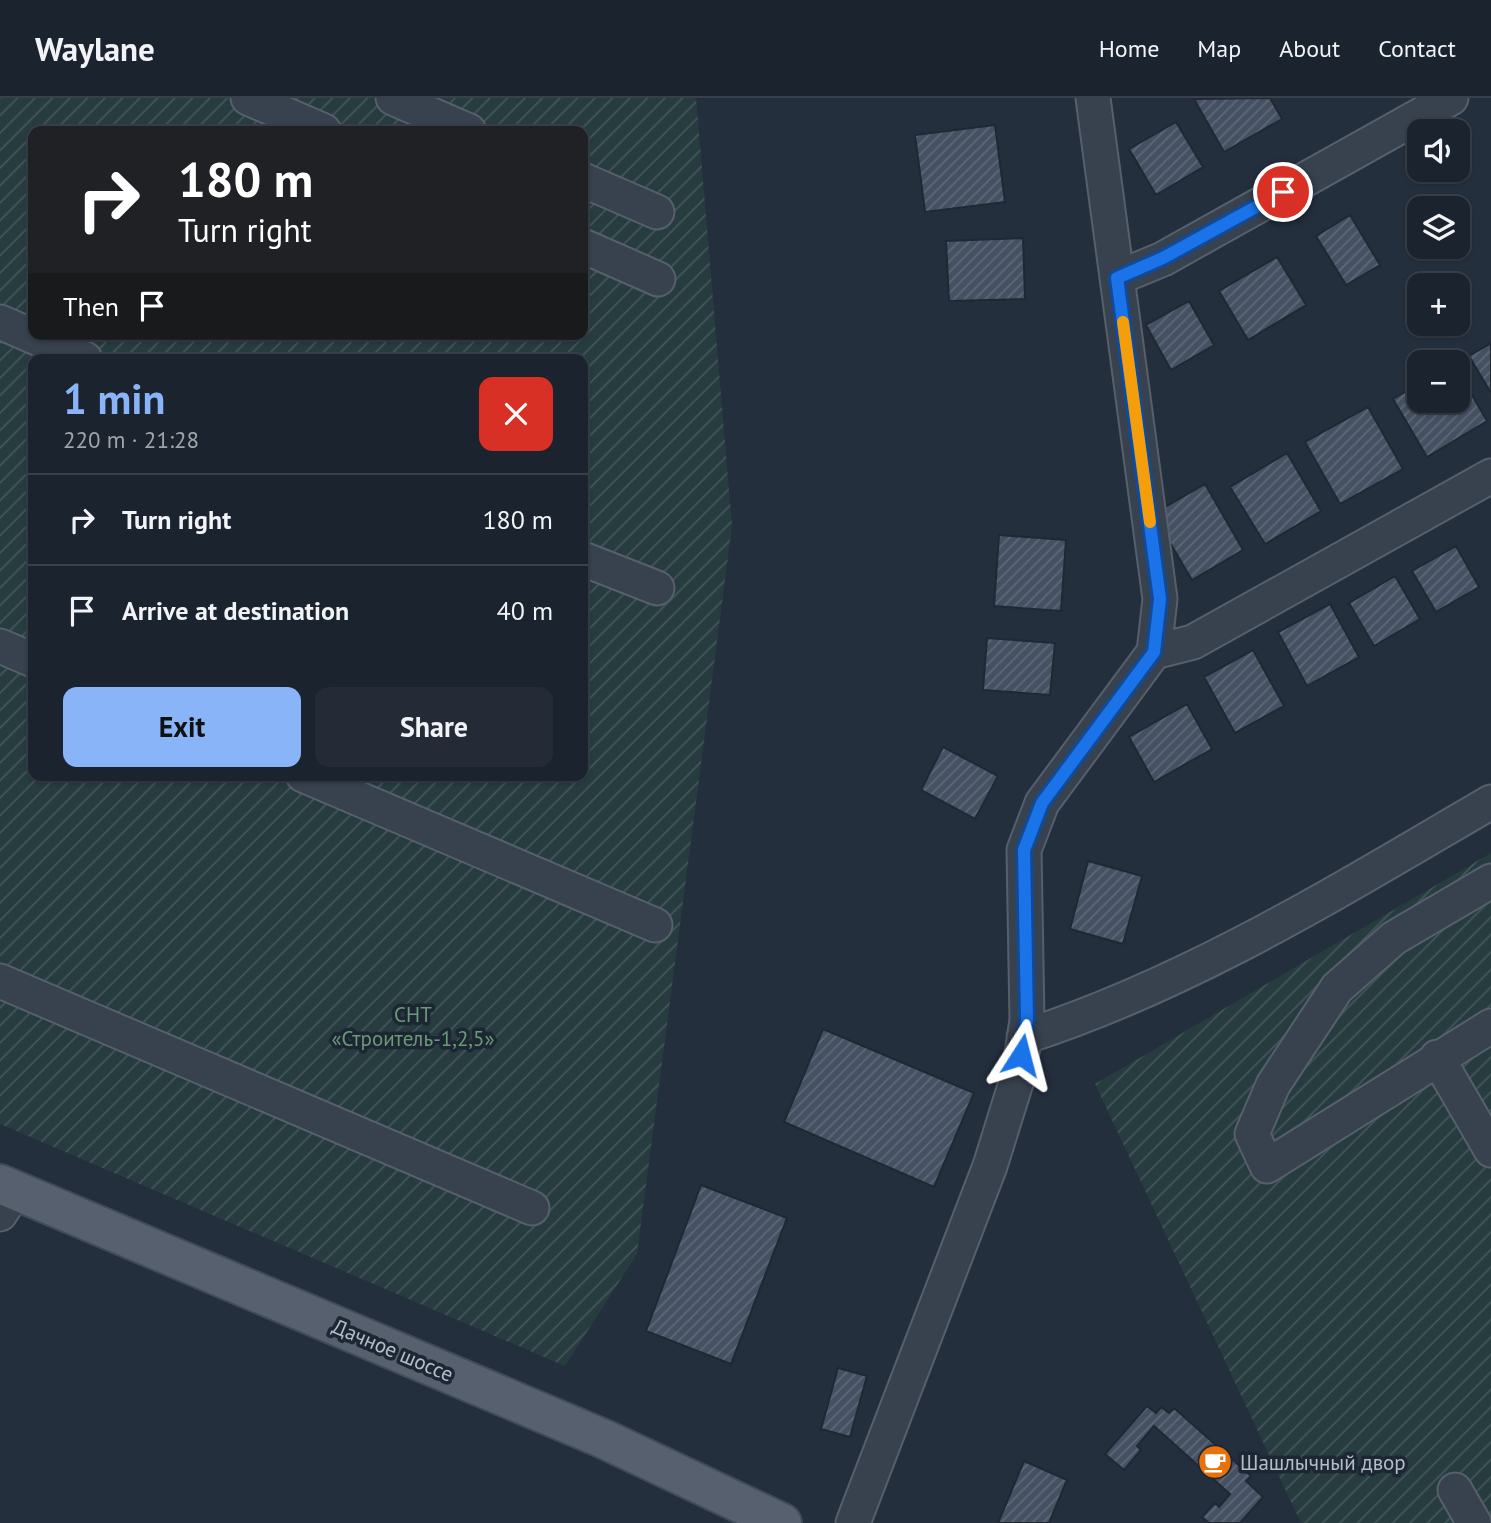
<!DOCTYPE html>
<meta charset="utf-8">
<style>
:root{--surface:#1b232e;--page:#242b36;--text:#f1f3f6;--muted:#a0a4aa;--line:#39404a;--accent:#8ab4f8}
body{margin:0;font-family:"PT Sans",sans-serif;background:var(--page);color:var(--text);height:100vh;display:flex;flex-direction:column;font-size:26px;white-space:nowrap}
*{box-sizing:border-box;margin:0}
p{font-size:23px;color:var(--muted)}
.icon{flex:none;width:38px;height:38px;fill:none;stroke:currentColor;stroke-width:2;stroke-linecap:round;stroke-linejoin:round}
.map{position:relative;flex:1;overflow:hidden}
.drawer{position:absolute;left:28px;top:256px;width:560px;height:427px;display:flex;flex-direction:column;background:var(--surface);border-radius:14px;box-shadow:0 2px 5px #0004,0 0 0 2px var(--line)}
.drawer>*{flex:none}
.top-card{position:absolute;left:28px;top:28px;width:560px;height:214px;border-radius:14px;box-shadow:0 2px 5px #0004,0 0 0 2px var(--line);background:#202124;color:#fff;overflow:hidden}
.controls{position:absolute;left:1407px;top:21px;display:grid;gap:14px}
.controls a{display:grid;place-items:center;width:63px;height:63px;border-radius:14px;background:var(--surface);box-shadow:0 2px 5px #0004,0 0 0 2px var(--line);font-size:35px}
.pin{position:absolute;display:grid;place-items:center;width:60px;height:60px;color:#fff;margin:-30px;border:4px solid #fff;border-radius:50%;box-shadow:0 2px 7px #0007}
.me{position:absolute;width:77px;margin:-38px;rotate:9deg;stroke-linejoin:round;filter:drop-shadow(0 0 5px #0008)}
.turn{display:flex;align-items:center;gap:24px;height:147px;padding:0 35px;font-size:32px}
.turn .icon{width:91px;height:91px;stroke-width:2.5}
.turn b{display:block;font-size:49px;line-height:60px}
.then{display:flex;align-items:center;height:66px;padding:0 35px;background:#0003;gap:14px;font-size:26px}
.round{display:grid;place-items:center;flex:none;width:74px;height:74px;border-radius:14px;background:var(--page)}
.overview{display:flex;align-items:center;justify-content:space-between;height:119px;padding:0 35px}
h1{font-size:42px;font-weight:700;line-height:52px;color:var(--accent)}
.cta{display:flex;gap:14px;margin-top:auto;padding:14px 35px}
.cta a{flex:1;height:80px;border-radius:14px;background:var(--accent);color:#111;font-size:28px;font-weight:700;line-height:80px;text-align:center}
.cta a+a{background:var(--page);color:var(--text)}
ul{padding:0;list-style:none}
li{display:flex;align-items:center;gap:21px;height:91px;padding:0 35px;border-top:2px solid var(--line)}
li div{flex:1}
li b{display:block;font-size:26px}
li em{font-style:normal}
header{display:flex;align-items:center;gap:42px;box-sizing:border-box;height:98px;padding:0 35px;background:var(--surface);border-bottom:2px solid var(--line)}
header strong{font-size:33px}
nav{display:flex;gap:38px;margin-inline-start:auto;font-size:24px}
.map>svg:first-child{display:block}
</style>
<header>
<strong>Waylane</strong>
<nav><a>Home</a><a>Map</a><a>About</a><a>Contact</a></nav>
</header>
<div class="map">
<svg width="1491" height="1425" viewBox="0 0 1491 1425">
<defs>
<pattern id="garden-furrows" width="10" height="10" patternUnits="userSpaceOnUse" patternTransform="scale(1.75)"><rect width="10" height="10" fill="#263c3f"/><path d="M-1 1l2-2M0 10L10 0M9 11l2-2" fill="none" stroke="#435659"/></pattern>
<pattern id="building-hatch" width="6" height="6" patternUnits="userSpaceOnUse" patternTransform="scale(1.75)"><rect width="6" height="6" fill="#455162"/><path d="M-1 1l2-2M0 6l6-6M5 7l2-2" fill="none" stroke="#5d6877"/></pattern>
</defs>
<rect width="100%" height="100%" fill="#242f3e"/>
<!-- garden -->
<path fill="url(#garden-furrows)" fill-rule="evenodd" d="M0,0H696L732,428L637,1156L565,1268L0,1026ZM33,33H583V236H33ZM33,261H583V677H33Z
M1491,755V1425H1301L1095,986Z"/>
<!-- building -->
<path fill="url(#building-hatch)" stroke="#1f2835" stroke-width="2" d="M1270,0L1282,21L1224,54L1194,1Z
M1176,24L1203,69L1156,97L1129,51Z
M995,27L1005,104L925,114L915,37Z
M1350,117L1380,167L1346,187L1316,138Z
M1023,140L1025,201L949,203L946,143Z
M1277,159L1306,207L1248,242L1219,193Z
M1189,203L1214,247L1171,272L1146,227Z
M1491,245V295L1469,258Z
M1458,273L1487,323L1427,359L1393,301L1419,286V303H1458Z
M1368,309L1403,371L1340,406L1305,344Z
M1287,355L1321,413L1265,446L1230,389Z
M1205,386L1243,452L1192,482L1153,416Z
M999,437L1066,442L1061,513L994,508Z
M1456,448L1479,489L1436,514L1412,473Z
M1395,478L1420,521L1374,548L1349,505Z
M1330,506L1359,559L1307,588L1278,534Z
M987,540L1055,545L1050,597L983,592Z
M1253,552L1284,608L1235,635L1204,579Z
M1187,606L1212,651L1154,684L1129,639Z
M943,649L998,678L975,721L921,692Z
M1088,763L1142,778L1123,846L1070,831Z
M823,931L974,995L934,1089L784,1024Z
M701,1087L787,1120L731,1266L646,1233Z
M838,1270L867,1278L850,1339L821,1331Z
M1147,1308L1156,1315L1161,1309L1169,1315L1174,1310L1251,1378L1246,1383L1263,1399L1240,1425H1209L1202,1419L1215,1405L1219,1409L1230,1396L1154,1328L1137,1348L1141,1352L1124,1372L1105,1356Z
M1024,1363L1067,1382L1049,1425H998Z"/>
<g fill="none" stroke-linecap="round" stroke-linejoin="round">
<!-- minor casing -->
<g stroke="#565f6c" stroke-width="37">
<path id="minor" d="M248,0L324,33
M393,0L469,33
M583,82L657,114
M583,148L658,181
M1117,180L1163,161L1451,0
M0,224L85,261
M583,461L657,490
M0,548L33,562
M1154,554L1193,544L1491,378
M303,677L655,827
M1491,783L1394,840L1337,890L1273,987L1252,1036L1267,1068L1491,928
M0,883L532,1110
M1024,939C1191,885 1340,792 1491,704
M1437,959L1491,1052
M0,1116L15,1093
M1455,1392L1474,1425
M853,1425L990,1068L1019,975L1027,922L1024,752L1042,705L1154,554L1160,501L1093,0"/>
</g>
<!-- major casing -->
<g stroke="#414a57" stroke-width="42">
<path id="major" d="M0,1086L604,1341L782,1425"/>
</g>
<!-- minor -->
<use href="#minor" stroke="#38414e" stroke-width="33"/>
<!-- major -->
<use href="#major" stroke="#56606e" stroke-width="38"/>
</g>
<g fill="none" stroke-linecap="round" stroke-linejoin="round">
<!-- route casing -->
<g stroke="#114b97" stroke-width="18">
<path id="route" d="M1021,957L1027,922L1024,752L1042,705L1154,554L1160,501L1117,180L1163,160L1283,94"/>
</g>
<!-- route -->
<use href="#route" stroke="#1a73e8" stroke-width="12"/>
<!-- slow -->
<path stroke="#f59e0b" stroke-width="12" d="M1123,224L1150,424"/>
</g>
<!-- icons -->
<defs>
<g id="cafe-disc" transform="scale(1.75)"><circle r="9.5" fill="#e8710a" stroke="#1d2633"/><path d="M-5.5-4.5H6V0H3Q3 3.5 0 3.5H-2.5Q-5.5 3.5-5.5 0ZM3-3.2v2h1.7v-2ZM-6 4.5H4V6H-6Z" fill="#fff"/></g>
</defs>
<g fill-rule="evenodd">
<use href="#cafe-disc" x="1215" y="1364"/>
</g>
<g text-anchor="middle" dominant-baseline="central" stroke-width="7" stroke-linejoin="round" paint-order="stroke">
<!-- park labels -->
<g font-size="21" fill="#6b9a76" stroke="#1d2633">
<text x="413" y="916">СНТ<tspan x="413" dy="24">«Строитель-1,2,5»</tspan></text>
</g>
<!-- street labels -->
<g font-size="21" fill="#b4bcc9" stroke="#1d2633">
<text transform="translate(393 1252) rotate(23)">Дачное шоссе</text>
</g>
<!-- poi labels -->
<g font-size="21" fill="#b4bcc9" stroke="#1d2633" text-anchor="start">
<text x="1240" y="1364">Шашлычный двор</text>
</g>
</g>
</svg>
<div class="controls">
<a><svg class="icon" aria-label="sound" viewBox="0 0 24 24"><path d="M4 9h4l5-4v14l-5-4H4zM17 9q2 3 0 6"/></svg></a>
<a><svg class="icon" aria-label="layers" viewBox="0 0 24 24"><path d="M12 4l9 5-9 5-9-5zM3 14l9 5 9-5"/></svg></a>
<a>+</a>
<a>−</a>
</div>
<div class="pin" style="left:1283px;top:94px;background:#d93025"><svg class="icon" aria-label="arrive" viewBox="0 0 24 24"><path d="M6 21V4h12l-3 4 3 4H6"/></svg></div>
<svg class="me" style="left:1021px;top:957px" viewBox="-20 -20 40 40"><path d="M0-17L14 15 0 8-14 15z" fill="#1a73e8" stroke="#fff" stroke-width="4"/></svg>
<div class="top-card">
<div class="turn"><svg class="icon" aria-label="right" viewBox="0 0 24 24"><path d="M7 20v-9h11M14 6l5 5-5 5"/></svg><div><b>180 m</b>Turn right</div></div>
<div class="then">Then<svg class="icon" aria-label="arrive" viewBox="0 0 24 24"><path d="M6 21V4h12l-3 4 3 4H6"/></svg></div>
</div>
<section class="drawer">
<div class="overview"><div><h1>1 min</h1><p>220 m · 21:28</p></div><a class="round" style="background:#d93025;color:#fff"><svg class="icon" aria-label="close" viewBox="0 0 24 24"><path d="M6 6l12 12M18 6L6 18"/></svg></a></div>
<ul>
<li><svg class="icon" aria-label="right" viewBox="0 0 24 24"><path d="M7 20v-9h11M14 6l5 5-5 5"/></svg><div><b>Turn right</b></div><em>180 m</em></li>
<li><svg class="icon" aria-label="arrive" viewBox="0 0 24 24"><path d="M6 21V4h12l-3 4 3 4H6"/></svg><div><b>Arrive at destination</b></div><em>40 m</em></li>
</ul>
<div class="cta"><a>Exit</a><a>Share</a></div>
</section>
</div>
